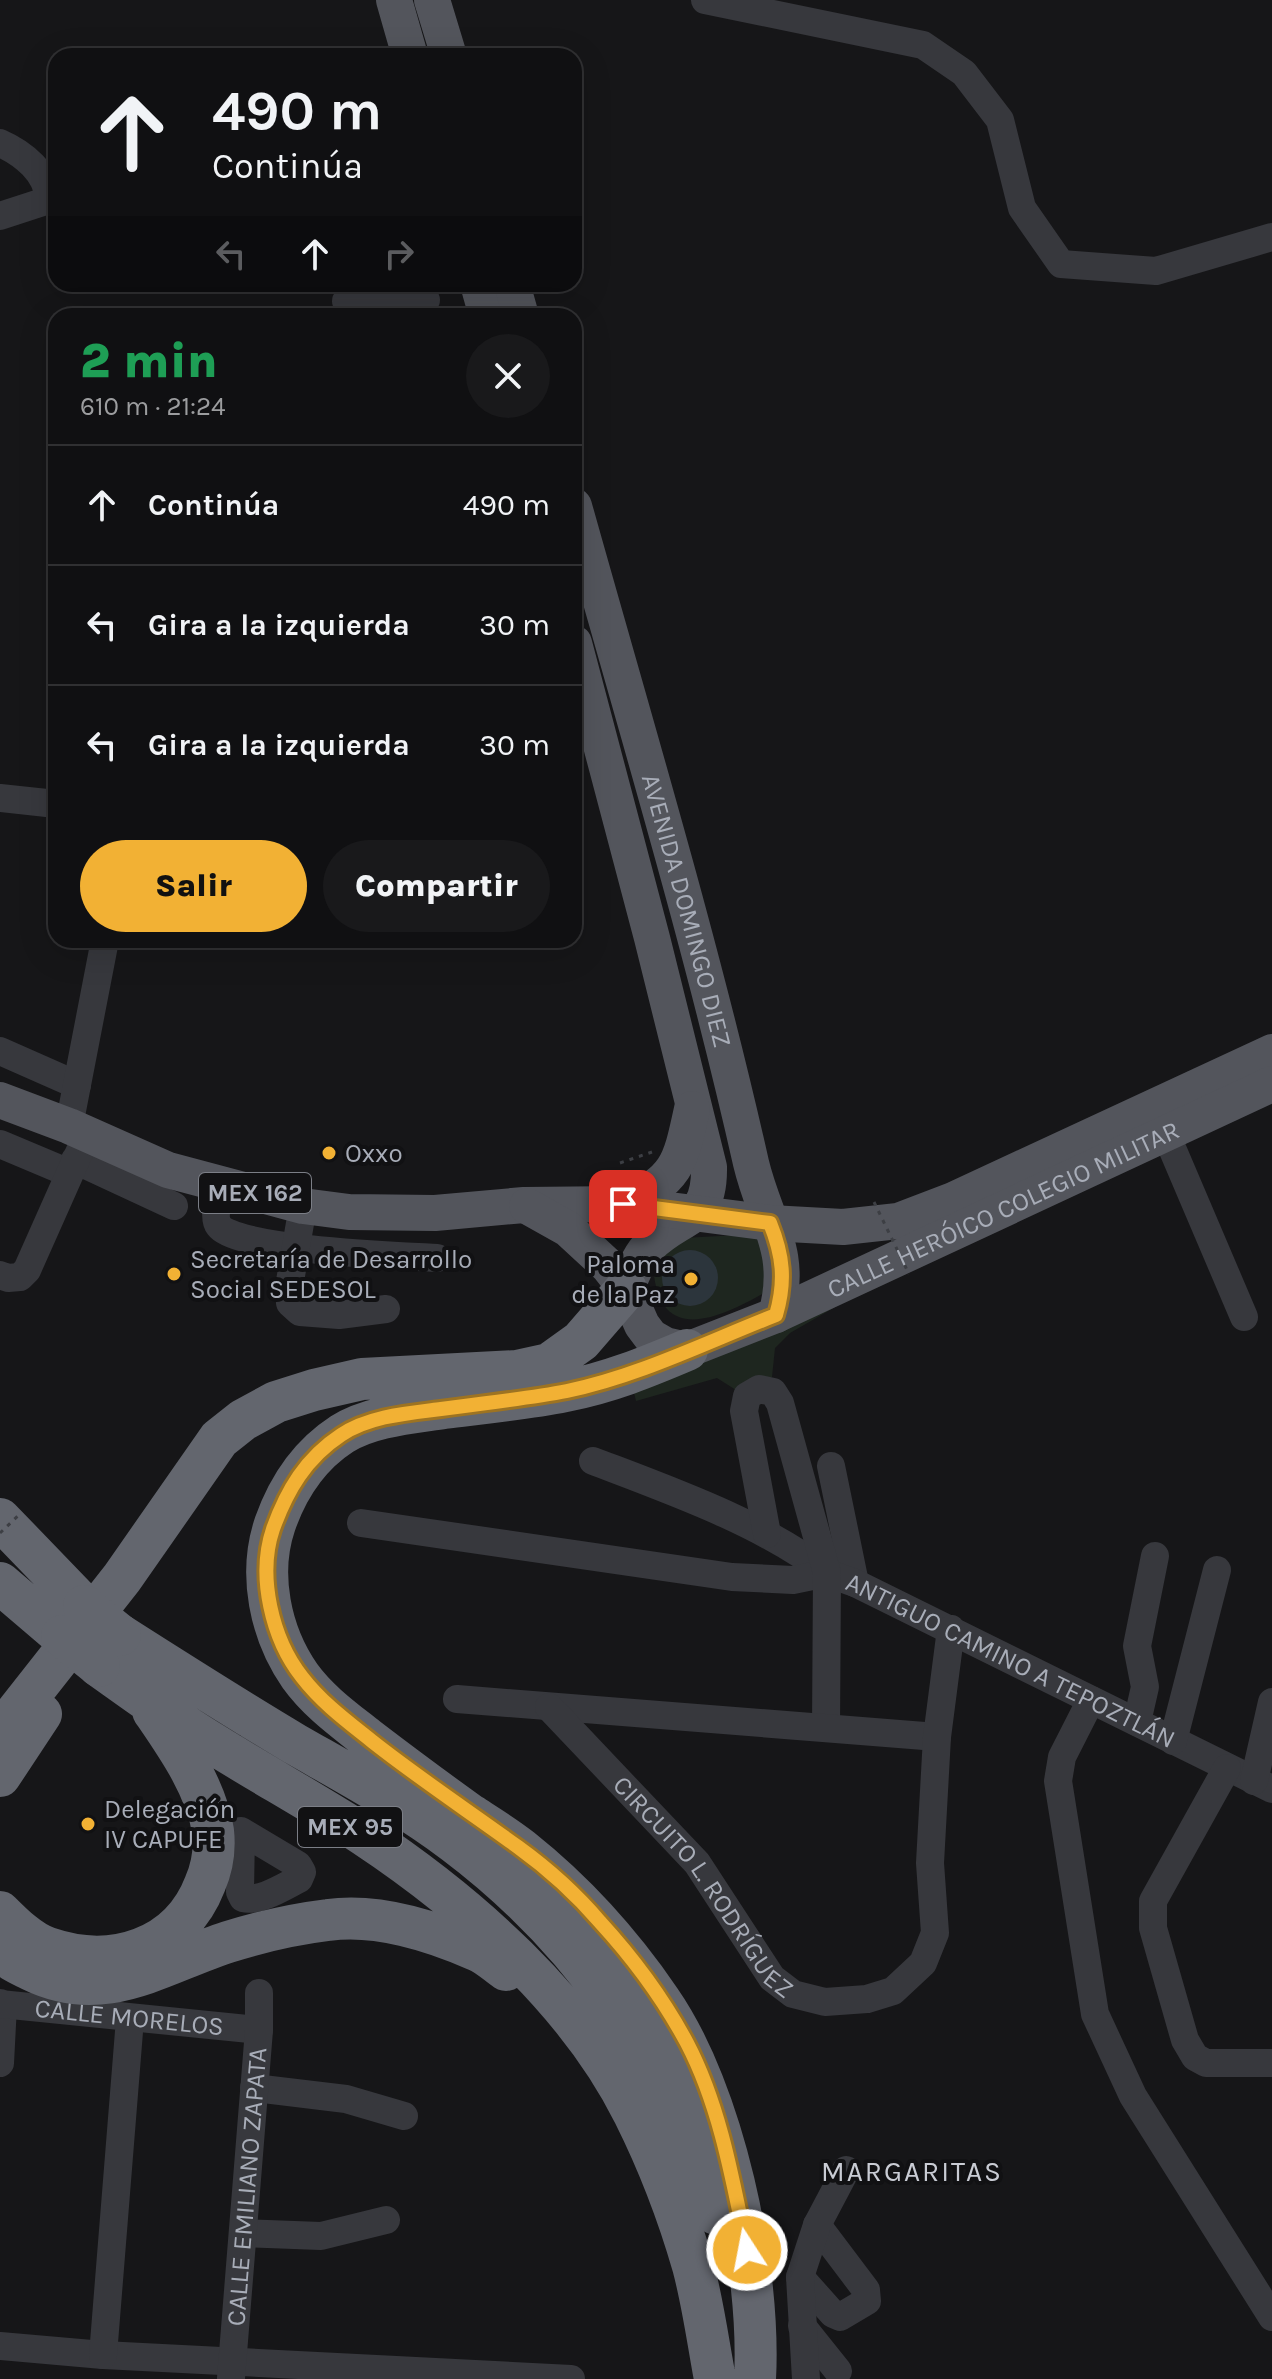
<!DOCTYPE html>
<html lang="es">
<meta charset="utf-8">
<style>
:root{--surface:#101012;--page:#19191b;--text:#f1f3f6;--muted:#9c9d9f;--line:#303032;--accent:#f2b134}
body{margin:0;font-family:Karla,sans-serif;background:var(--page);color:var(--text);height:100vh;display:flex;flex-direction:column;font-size:30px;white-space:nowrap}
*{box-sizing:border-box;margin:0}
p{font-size:26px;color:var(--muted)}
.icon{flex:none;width:44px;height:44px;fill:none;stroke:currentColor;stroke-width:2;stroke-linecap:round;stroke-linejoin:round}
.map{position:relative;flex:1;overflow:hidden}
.panel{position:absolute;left:48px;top:308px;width:534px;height:640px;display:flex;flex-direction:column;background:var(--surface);border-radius:24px;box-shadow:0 8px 32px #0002,0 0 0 2px var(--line)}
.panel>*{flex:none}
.banner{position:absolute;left:48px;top:48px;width:534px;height:244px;border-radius:24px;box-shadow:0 8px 32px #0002,0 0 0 2px var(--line);background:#101012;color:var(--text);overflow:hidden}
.pin{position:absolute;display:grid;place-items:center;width:68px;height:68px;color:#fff;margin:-34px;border-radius:16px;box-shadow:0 4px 12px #0006}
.me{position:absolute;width:88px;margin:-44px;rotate:349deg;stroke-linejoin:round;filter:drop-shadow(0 0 6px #0008)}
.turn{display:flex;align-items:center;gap:28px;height:168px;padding:0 32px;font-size:36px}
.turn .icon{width:104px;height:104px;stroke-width:2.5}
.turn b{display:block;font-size:56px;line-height:68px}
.lanes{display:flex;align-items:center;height:76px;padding:0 32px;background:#0003;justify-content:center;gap:40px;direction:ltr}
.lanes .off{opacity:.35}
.round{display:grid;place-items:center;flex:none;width:84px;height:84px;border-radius:42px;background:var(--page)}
.overview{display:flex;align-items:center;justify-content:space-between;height:136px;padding:0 32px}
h1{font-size:48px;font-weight:800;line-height:60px;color:#1e9e55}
.button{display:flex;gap:16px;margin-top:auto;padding:16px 32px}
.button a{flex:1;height:92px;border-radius:48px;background:var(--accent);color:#111;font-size:32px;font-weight:800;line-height:92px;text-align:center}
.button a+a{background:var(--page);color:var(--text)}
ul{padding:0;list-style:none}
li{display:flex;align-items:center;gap:24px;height:120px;padding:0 32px;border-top:2px solid var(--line)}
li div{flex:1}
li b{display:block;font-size:30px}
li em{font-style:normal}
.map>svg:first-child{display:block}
</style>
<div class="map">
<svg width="1272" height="2379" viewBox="0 0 1272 2379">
<rect width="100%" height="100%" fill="#161618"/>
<!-- green -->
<path fill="#1e261f" d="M757,1234L770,1245L764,1293C716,1320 657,1346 653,1264L683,1238Z
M837,1306L790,1333L775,1348L772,1377L736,1390L717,1378L636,1401L633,1388Z"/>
<!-- water -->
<path fill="#2c353c" d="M662 1278a28 28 0 1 1 56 0a28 28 0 1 1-56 0Z"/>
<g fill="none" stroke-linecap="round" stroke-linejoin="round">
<!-- path -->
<path stroke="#3d3f44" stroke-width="3" stroke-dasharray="4 6" stroke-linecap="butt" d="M620,1163L652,1152"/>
<!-- minor -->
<g stroke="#37383d" stroke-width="28">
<path d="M705,0L923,45L964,73L1000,120L1022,208L1061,264L1156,271L1272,237"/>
<path d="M0,143C23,153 48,173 49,200L0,216"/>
<path d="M346,301L426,300"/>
<path d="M0,798L56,804"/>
<path d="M0,1051L77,1085"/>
<path d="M69,1126L105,940"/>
<path d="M1166,1134L1244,1317"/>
<path d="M0,1144L69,1173"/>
<path d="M75,1160L174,1206"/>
<path d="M221,1184C220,1195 212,1217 219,1226C236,1250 402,1256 437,1258"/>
<path d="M303,1206L289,1287L290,1303L300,1312L339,1315L386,1309"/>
<path d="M0,1275L8,1278L20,1277L27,1270L87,1135"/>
<path d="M593,1461C669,1490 763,1523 827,1573"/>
<path d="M831,1466L855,1583"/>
<path id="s1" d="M361,1523L732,1577L793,1580L827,1573L855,1583L1272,1789"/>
<path d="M767,1534L744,1411L747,1396L759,1389L773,1392L780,1403L827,1573L826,1728"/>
<path d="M457,1699L937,1737"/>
<path d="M1091,1700L1062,1757L1058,1781L1095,2014L1133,2096L1272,2317"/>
<path id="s2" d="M549,1707L697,1863L772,1978L793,1994L825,2002L867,1999L893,1991L923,1963L935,1933L930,1863L937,1737L951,1629"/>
<path d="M1137,1722L1145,1687L1137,1646L1155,1556"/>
<path d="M1173,1741L1217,1570"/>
<path d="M1227,1768L1153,1901V1928L1185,2040L1195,2057L1206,2063H1272"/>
<path d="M1254,1781L1272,1702"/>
<path d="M241,1831L298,1865L302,1872L299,1879C283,1887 260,1902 243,1898L240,1892Z"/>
<path d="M0,2003L3,2005L0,2063"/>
<path id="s3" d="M0,2004L259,2030"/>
<path d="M254,2088L346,2099L404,2116"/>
<path d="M244,2233L321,2236L386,2220"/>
<path d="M800,2277L833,2314L840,2317L867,2301L866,2290L817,2225"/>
<path d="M802,2326L838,2371"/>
<path d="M0,2346L103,2355L571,2379"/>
<path d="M103,2355L130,2019"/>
<path id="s4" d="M231,2378L259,2030V1993"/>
<path d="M806,2379L800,2277L817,2225L846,2170"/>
</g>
<!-- major -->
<g stroke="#53555c" stroke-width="36">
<path d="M394,0L410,56"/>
<path d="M432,0L449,56"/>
<path d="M478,284L487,316"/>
<path d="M512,284L521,316"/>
<path id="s5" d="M574,506C635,724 701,941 751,1163C765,1222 794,1251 776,1315"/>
<path d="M574,643L652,938L709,1167C710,1223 682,1214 650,1245C638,1257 633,1274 626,1289"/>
<path d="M0,1100L69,1126L168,1170L303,1206L349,1212L435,1213L524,1205L623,1204L770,1223L843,1227L898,1221L953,1200L1272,1052"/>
<path d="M623,1204C677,1180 680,1165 692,1109"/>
<path id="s6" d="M527,1206L568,1229L608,1266L626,1289L642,1325L651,1337L665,1345L687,1350L776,1315L1272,1084"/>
</g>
<!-- highway -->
<path stroke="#63666e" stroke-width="42" d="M687,1350C647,1367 608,1383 565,1391C525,1399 484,1403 444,1408C411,1413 371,1416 342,1434C308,1456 288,1487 275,1524C258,1574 270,1633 300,1676C318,1701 343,1719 367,1738C401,1764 436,1790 471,1815C488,1826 506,1837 521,1849C575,1892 621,1943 660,2000C724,2092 761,2268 755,2379
M0,1519L84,1606
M0,1583L62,1636
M120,1635C178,1672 236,1709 295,1744C349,1775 405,1805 455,1843C576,1934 673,2067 716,2214
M99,1666C130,1688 161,1711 193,1731C249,1767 308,1799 364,1835C468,1904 578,2001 634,2114C658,2162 678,2214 693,2266C703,2303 708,2342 715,2379
M0,1733L122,1578L219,1439L243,1420L276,1402L314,1390L362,1379L517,1371L549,1364L581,1341L626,1289
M0,1776L41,1714
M0,1912C13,1925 30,1942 48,1948C112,1970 180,1949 205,1884C212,1868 215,1849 213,1831C206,1787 177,1746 153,1711
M0,1950C9,1960 19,1964 31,1970C104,2006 160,1964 228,1942C260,1932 295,1924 328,1920C376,1913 433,1931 476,1950C487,1954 497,1964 506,1970"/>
<!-- path-bridge -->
<path stroke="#3d3f44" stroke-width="3" stroke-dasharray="4 6" stroke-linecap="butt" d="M874,1202L909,1274
M0,1533L21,1513"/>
<!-- highway-bridge -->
<path stroke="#63666e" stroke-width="42" d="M84,1606L120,1635
M62,1636L99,1666"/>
</g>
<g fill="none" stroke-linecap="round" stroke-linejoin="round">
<!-- route casing -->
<g stroke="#9d7322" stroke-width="20">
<path id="route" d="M623,1204L770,1223C783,1255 786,1281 776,1315C707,1342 639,1376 567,1391C526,1399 483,1403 441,1409C409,1413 369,1416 341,1435C306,1458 287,1490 273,1529C257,1576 272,1639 302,1677C322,1703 348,1722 373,1742C420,1779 470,1812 518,1847C547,1868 577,1895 600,1922C633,1958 664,2000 687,2043C720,2106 733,2181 747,2250"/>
</g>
<!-- route -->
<use href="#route" stroke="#f2b134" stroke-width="14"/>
</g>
<!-- markers -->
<g fill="#f2b134" stroke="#111113" stroke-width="3">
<circle cx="329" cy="1153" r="8"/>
<circle cx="174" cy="1274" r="8"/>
<circle cx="691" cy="1279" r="8"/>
<circle cx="88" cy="1824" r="8"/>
</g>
<g text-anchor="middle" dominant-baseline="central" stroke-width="8" stroke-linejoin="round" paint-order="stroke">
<!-- shield labels -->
<g fill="#111113" stroke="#7b7e86" stroke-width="2">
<rect x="199" y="1173" width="112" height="40" rx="6"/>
<rect x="298" y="1807" width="104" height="40" rx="6"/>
</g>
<g font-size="24" font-weight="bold" fill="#a8adb8">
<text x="255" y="1193">MEX 162</text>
<text x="350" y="1827">MEX 95</text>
</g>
<!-- street labels -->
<g font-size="26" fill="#a8adb8" stroke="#111113">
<text stroke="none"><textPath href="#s5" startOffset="420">AVENIDA DOMINGO DIEZ</textPath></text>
<text stroke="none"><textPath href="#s6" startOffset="570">CALLE HERÓICO COLEGIO MILITAR</textPath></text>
<text stroke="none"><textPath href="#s1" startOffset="674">ANTIGUO CAMINO A TEPOZTLÁN</textPath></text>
<text stroke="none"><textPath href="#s2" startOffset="238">CIRCUITO L. RODRÍGUEZ</textPath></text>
<text stroke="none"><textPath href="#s3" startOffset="130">CALLE MORELOS</textPath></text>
<text stroke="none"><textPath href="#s4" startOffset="192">CALLE EMILIANO ZAPATA</textPath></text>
</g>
<!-- poi labels -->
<g font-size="26" fill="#a8adb8" stroke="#111113" text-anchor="start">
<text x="345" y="1153">Oxxo</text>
<text x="190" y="1259">Secretaría de Desarrollo<tspan x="190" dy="30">Social SEDESOL</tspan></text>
<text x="675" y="1264" text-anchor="end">Paloma<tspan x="675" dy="30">de la Paz</tspan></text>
<text x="104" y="1809">Delegación<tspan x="104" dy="30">IV CAPUFE</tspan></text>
</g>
<!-- neighbourhood labels -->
<g font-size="28" letter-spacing="2" fill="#c9ccd4" stroke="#111113">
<text x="912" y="2171">MARGARITAS</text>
</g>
</g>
</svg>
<div class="pin" style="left:623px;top:1204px;background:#d93025"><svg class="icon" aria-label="arrive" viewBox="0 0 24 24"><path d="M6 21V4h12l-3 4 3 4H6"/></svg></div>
<svg class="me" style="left:747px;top:2250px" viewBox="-20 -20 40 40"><circle r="17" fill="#f2b134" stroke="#fff" stroke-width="3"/><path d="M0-11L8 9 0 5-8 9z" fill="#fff"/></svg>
<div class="banner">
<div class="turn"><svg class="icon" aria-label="ahead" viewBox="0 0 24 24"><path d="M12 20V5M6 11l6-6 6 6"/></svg><div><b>490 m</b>Continúa</div></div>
<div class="lanes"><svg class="icon off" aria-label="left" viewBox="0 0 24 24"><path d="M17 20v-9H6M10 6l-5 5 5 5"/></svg><svg class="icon" aria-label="ahead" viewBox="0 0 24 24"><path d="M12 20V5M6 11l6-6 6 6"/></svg><svg class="icon off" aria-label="right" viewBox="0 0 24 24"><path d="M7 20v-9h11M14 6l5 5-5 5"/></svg></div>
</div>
<section class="panel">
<div class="overview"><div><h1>2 min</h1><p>610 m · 21:24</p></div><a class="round"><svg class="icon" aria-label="close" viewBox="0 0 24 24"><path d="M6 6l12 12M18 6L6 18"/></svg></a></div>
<ul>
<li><svg class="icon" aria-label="ahead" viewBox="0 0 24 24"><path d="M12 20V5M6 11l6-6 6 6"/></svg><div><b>Continúa</b></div><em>490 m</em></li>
<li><svg class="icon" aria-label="left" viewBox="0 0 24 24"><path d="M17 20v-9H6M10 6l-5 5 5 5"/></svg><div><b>Gira a la izquierda</b></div><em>30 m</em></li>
<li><svg class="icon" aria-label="left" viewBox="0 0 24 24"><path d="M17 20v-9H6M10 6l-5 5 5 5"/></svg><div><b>Gira a la izquierda</b></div><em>30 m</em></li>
</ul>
<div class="button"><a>Salir</a><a>Compartir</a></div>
</section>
</div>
